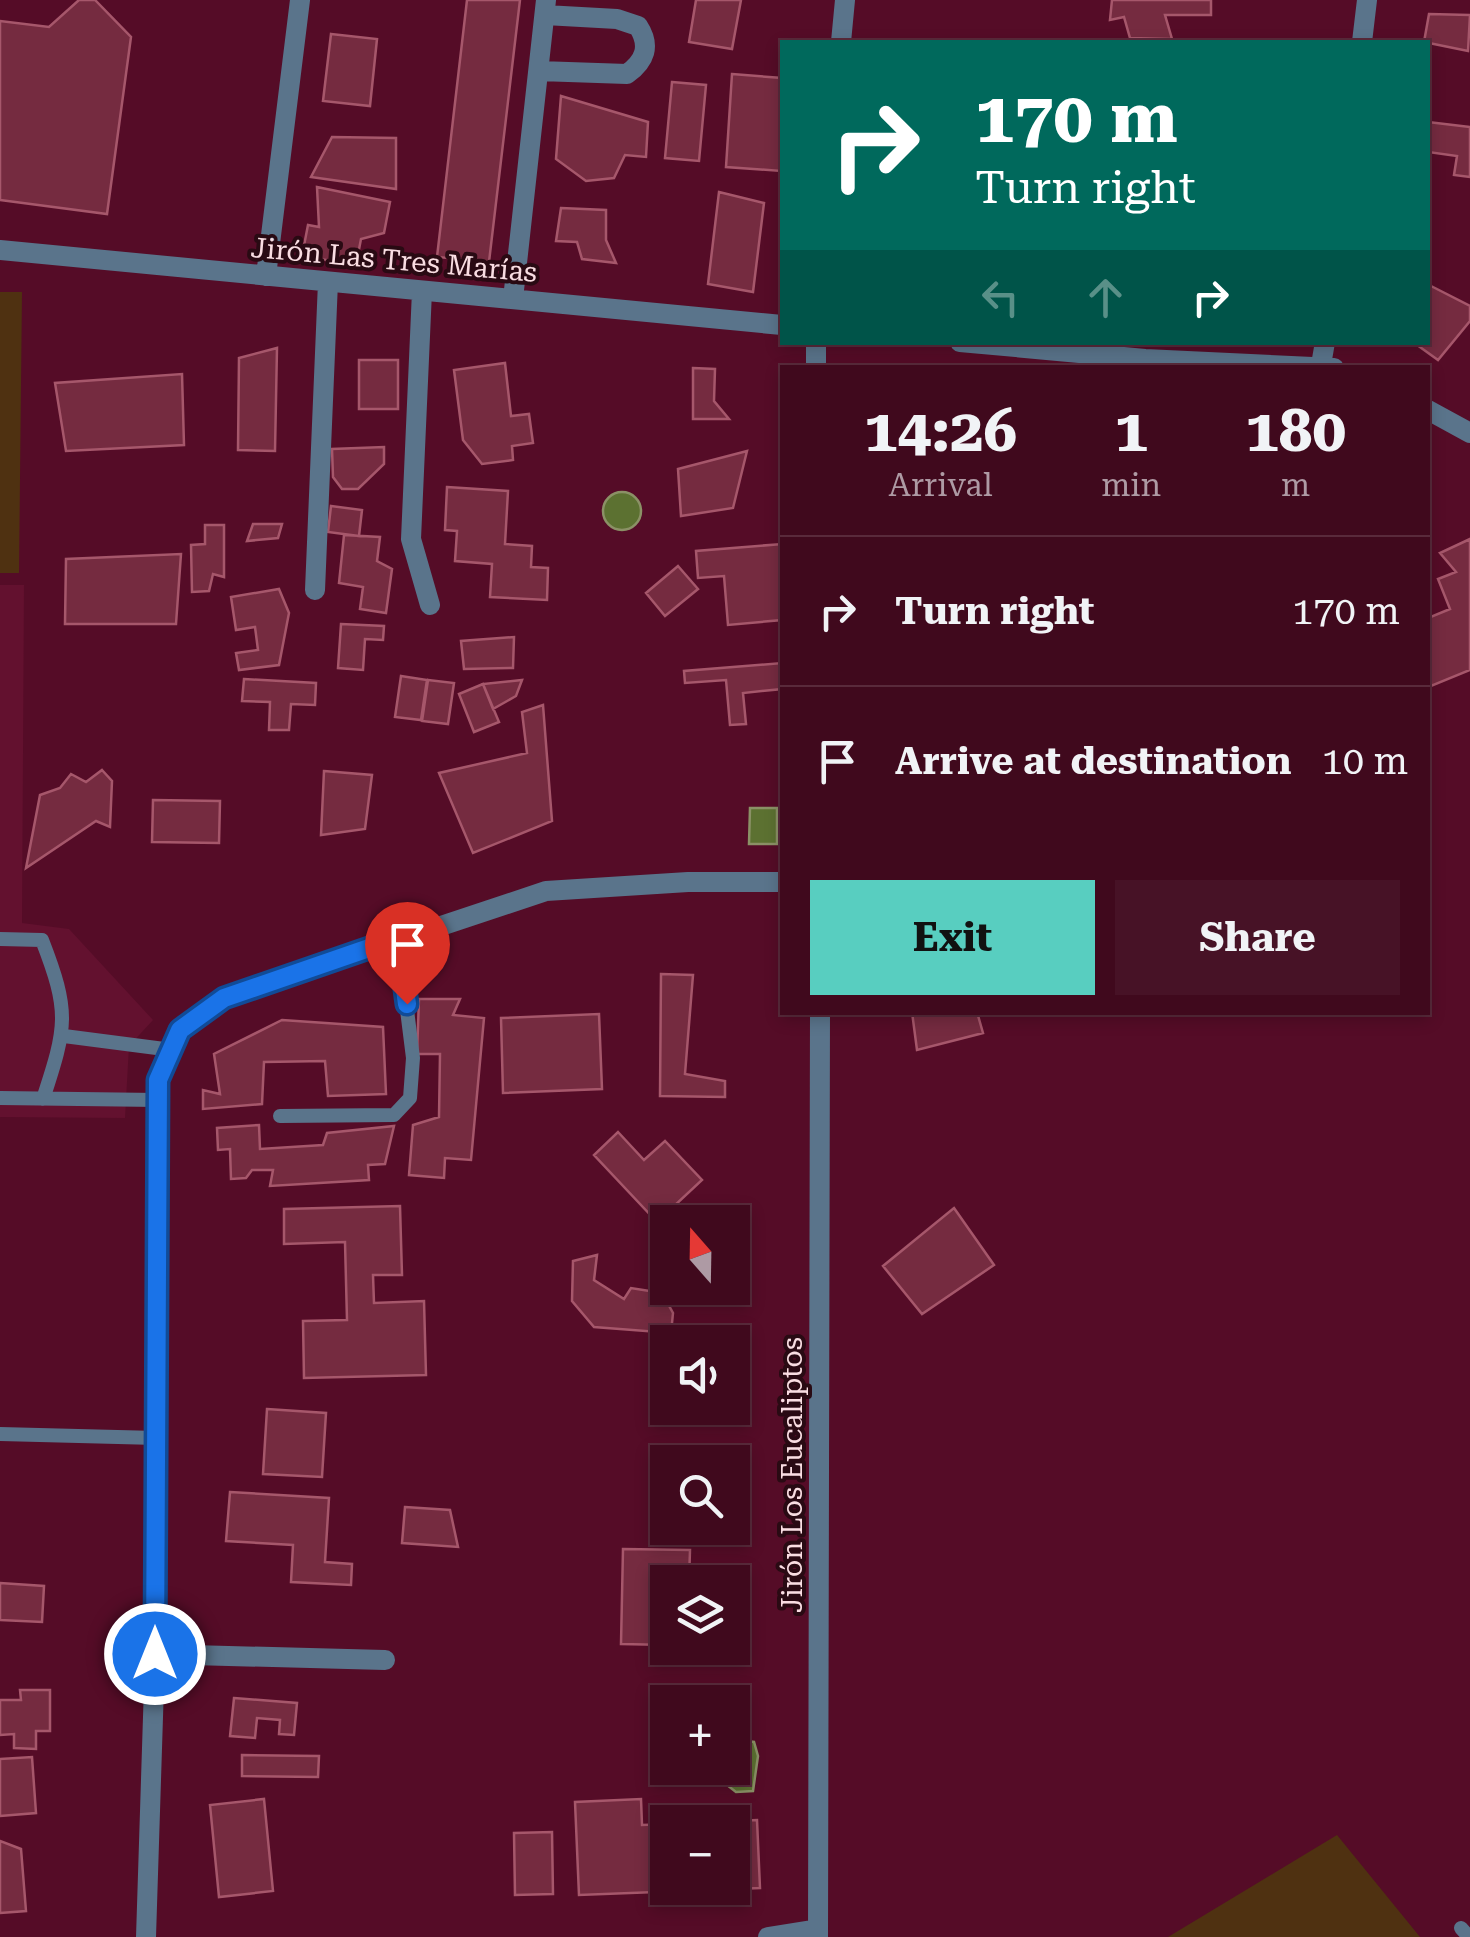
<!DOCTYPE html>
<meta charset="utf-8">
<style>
:root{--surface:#40091d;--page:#471226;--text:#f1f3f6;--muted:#ae9aa4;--line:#592a3b;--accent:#58cec0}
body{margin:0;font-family:"Roboto Serif",serif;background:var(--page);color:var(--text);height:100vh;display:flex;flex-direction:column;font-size:38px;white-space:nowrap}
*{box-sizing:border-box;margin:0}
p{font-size:32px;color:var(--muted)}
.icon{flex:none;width:55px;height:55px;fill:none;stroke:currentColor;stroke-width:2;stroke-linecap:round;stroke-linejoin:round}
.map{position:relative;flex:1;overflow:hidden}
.sheet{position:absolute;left:780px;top:365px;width:650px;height:650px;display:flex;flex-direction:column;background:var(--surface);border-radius:0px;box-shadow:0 5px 15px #0003,0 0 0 2px var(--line)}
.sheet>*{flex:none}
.top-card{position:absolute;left:780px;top:40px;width:650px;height:305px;border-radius:0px;box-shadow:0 5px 15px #0003,0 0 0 2px var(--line);background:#00695c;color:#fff;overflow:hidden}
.needle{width:65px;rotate:340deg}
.tools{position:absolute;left:650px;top:1205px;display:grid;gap:20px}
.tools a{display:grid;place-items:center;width:100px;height:100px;border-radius:0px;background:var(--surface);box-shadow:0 5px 15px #0003,0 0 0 2px var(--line);font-size:50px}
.pin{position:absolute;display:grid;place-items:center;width:85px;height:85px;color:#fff;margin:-102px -42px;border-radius:50% 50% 50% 0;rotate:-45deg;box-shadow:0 0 10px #0007}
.pin .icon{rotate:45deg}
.me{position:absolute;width:110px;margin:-55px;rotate:0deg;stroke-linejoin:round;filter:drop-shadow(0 0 8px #0008)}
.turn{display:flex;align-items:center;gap:35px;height:210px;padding:0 30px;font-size:45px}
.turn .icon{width:130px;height:130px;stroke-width:2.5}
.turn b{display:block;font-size:70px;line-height:85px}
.lanes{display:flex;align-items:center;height:95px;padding:0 30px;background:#0003;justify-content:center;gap:50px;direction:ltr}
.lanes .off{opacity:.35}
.eta{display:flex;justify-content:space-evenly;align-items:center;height:170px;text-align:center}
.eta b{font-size:60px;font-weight:700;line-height:70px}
.cta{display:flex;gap:20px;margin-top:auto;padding:20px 30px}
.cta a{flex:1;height:115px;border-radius:0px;background:var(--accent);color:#111;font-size:40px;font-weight:700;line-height:115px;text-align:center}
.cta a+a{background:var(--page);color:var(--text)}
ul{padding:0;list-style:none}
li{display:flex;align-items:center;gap:30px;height:150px;padding:0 30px;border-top:2px solid var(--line)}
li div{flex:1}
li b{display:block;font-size:38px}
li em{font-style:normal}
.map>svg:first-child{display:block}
</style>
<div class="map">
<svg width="1470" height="1937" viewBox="0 0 1470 1937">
<rect width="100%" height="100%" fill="#550c27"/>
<!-- built -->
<path fill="#63112f" d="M0,585H24L22,923L69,929L153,1020L129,1046L125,1118L0,1117Z"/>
<!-- green -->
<path fill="#4f3111" d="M0,292H22L19,573H0Z
M1337,1835L1420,1937H1168Z"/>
<!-- water -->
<path fill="#5c7131" stroke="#8b9166" stroke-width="2.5" d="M603 511a19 19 0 1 1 38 0a19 19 0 1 1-38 0Z
M750,808H777V844H749Z
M738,1740L754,1742L758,1756L753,1791L736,1792L722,1781L720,1768H732Z"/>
<!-- building -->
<path fill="#752b40" stroke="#a6576b" stroke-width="2.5" d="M79,0H95L131,37L107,214L0,200V21L49,27Z
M467,0H520L489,262L437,257Z
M696,0H741L732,49L689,42Z
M1112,0H1211V15H1165L1172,39L1130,38L1124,17L1110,20Z
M1429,14L1470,15L1468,51L1424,42Z
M331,34L377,39L370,106L323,101Z
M732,74L782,78L781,171L726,167Z
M672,82L706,85L699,161L665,158Z
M561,96L648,122L646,157L625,155L614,178L586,181L556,159Z
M1428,122L1470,127V177L1454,175L1457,156L1428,152Z
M332,137L396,138V189L311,177Z
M317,187L390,202L384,233L361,239L356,265L302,256L308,225L319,227Z
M719,192L764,203L753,292L708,284Z
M561,208L606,210V240L616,263L582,259L577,242L556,241Z
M1431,286L1470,306V321L1438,360L1413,342H1428Z
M277,348L275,451L238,450L239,358Z
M359,360H398V409H359Z
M505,363L511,416L529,414L533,443L512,446L513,460L482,464L463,440L454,370Z
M693,368L715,369L714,401L729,419H693Z
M182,374L184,445L66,451L55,383Z
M384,447V464L358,489H342L333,477L332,449Z
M747,451L733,508L681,516L678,469Z
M447,487L508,491L505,544L532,546L531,567L548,568L547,600L490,597L492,564L455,561L457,531L445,530Z
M331,506L362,510L359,536L328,532Z
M253,524H282L278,538L247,541Z
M205,525H224V577L213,574L209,591L192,592L191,545L205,544Z
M344,535L380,537L377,561L392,569L386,613L360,609L363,587L339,583Z
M1470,539V670L1431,686L1428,618L1450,609L1438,579L1456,572L1440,553Z
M782,544V620L728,625L724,576L698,578L696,551Z
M181,554L176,624H65L66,559Z
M678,566L698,589L665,616L646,593Z
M279,589L289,613L279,665L239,670L236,653L258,650L255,627L236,630L231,597Z
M341,624L384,626L383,640L365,639L363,670L338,668Z
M514,637L513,668L464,669L461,641Z
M782,663V689L743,693L746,724L730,725L726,680L685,683L684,671Z
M401,676L427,680L421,720L395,717Z
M244,679L316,683L315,705L291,704L289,730H269L270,702L242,701Z
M428,680L454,683L448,724L422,721Z
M522,680L516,696L493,709L483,684Z
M483,684L499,722L474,732L459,694Z
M543,705L552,821L473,853L439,773L527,753L522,712Z
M102,770L112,781L110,827L96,821L26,868L40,795L60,788L71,774L86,782Z
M324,771L372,775L365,829L321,835Z
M153,800L220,801L219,843L152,842Z
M661,974L693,975L685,1074L725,1081V1097L660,1096Z
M419,999H460L453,1015L484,1018L471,1160L445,1158L444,1178L409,1175L413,1125L439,1117L440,1054H417Z
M912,1012H977L983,1033L917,1050Z
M599,1014L602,1089L503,1093L501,1018Z
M282,1020L383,1027L386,1094L328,1096L325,1061L264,1062L262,1104L203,1109V1090L220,1094L214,1054Z
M259,1125L260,1149L323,1145L327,1133L394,1126L385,1164L368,1165L369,1180L270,1186L273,1170H252L246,1178L231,1179L230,1149L218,1150L217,1128Z
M618,1132L644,1160L665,1141L702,1180L657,1222L594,1155Z
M400,1206L402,1275H373L374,1303L424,1301L426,1375L304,1378L303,1321L347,1320L345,1242L284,1244V1209Z
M954,1208L994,1265L922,1314L883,1266Z
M597,1255L594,1280L624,1299L631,1288L662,1293L673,1313L671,1333L594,1327L572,1301L573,1261Z
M267,1409L326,1413L322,1477L263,1474Z
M230,1492L329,1498L325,1562L352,1564L351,1585L291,1582L293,1545L226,1541Z
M405,1507L450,1510L458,1547L402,1543Z
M623,1549L690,1550L689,1582H668V1645L621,1644Z
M0,1583L44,1586L42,1622L0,1620Z
M20,1690H50V1731H36V1749L14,1748V1734L0,1735V1700H21Z
M234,1698L297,1703L294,1735L279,1734L280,1720L257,1718L255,1738L230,1736Z
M242,1755L319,1756L318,1777L242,1776Z
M32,1757L36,1813L0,1816V1759Z
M264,1799L273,1891L219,1897L210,1805Z
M641,1799L642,1825L668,1824V1888H732V1822H707L757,1820L760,1888L579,1895L575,1802Z
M552,1832L553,1894L515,1895L514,1833Z
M0,1841L21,1849L26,1911L0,1913Z"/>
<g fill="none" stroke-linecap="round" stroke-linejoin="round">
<!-- lane -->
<path stroke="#5a748b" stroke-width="14" d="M0,939L42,940C70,1012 67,1026 43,1099
M64,1036L172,1050
M0,1098L158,1100
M280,1116L394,1115L410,1098L413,1058L398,938
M0,1434L157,1438
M1461,1928L1469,1937"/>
<!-- street -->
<path stroke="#5a748b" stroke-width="20" d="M841,42L845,0
M1362,42L1367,0
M539,71L627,74C645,61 651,46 638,26L617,19L545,15
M0,250L782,325
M266,276L300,0
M422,291L411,539L430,605
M513,299L546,0
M816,342V368
M960,342L1145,359L1334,368
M1321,365L1325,342
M1428,410L1470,433
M315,590L328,282
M155,1654L385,1660
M146,1937L155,1654L159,1081L180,1030L225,998L546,891L688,882H782
M768,1937L818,1929
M818,1937L820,1012"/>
</g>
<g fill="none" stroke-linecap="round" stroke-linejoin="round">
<!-- route casing -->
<g stroke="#114b97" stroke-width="25">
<path id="route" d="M155,1654L158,1080L180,1030L224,998L398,938L407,1004"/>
</g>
<!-- route -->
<use href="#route" stroke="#1a73e8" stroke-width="18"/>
</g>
<g text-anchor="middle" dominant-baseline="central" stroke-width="8" stroke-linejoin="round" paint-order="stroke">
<!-- street labels -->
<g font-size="28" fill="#f9dde2" stroke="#290a13">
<text transform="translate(394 260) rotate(5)">Jirón Las Tres Marías</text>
<text transform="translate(792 1475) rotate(-90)">Jirón Los Eucaliptos</text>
</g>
</g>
</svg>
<div class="tools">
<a><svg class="needle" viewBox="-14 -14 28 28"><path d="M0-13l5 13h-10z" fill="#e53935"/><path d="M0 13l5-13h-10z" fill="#ae9aa4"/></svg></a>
<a><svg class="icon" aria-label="sound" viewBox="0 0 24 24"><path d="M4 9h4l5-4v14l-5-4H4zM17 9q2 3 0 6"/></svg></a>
<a><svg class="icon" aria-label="search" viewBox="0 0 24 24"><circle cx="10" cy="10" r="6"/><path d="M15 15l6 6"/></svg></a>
<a><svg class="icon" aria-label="layers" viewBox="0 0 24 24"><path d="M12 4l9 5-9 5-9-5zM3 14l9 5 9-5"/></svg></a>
<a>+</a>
<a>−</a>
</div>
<div class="pin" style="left:407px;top:1004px;background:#d93025"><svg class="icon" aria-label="arrive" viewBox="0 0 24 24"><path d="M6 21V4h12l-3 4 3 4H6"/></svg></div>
<svg class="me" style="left:155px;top:1654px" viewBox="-20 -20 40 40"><circle r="17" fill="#1a73e8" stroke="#fff" stroke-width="3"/><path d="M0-11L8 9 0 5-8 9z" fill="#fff"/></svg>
<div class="top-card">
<div class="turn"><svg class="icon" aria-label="right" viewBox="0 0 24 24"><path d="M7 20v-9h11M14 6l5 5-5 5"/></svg><div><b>170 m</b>Turn right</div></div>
<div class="lanes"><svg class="icon off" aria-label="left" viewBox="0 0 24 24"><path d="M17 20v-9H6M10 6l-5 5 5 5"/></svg><svg class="icon off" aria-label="ahead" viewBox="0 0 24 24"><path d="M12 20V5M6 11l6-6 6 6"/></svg><svg class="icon" aria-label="right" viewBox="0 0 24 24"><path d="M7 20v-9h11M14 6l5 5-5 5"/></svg></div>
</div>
<section class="sheet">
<div class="eta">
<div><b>14:26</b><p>Arrival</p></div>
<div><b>1</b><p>min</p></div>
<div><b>180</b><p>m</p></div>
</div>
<ul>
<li><svg class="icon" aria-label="right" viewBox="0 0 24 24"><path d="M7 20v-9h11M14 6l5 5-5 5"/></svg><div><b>Turn right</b></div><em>170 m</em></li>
<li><svg class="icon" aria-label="arrive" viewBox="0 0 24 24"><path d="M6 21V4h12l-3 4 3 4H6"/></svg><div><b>Arrive at destination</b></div><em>10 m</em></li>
</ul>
<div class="cta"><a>Exit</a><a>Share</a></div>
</section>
</div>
